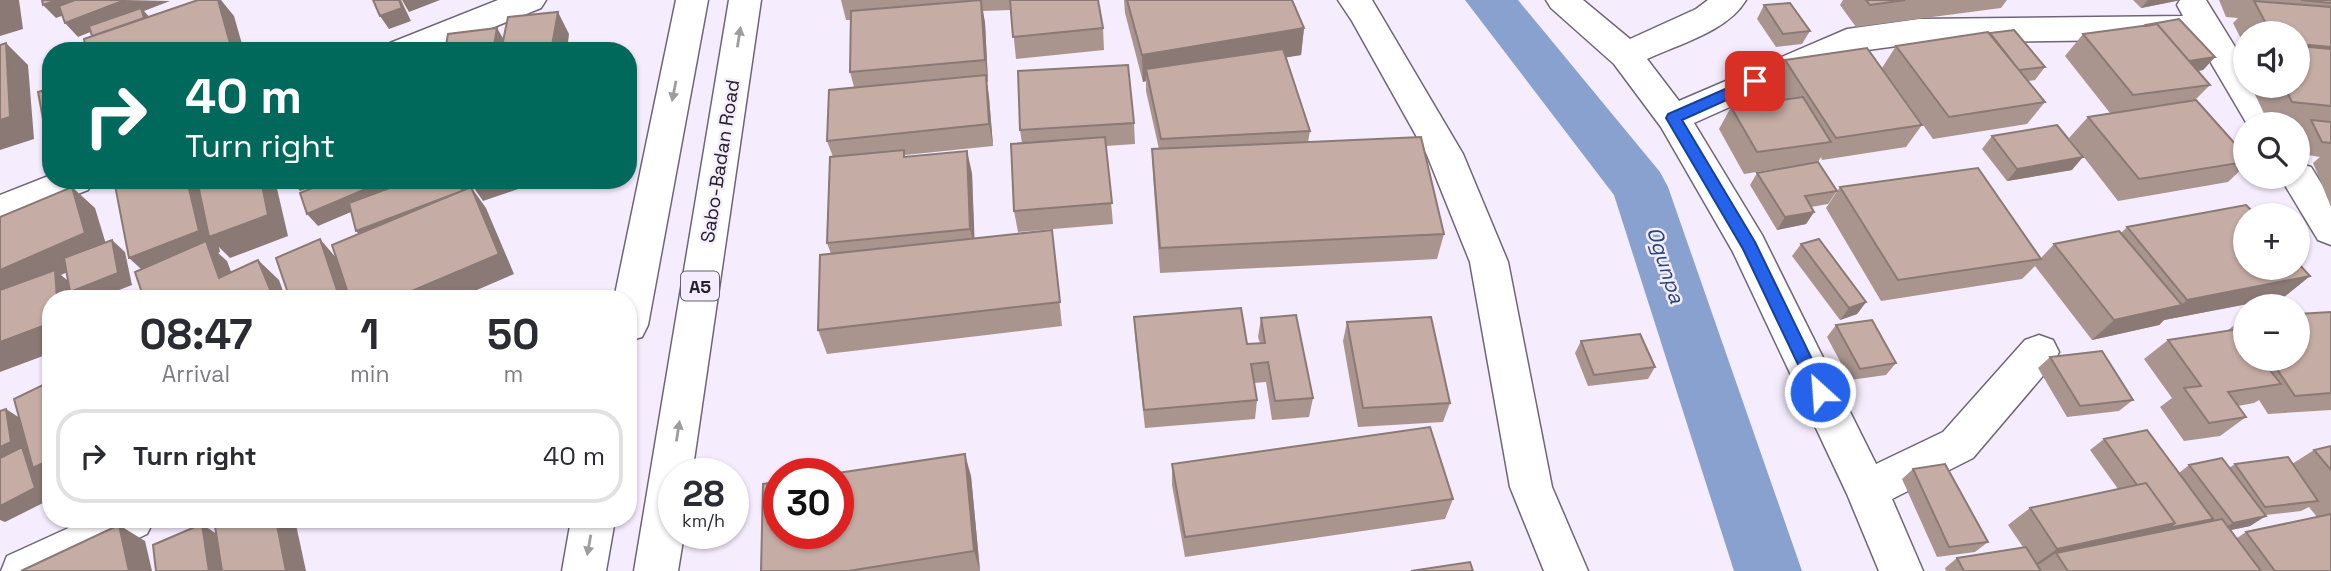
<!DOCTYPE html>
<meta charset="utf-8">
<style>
:root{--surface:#fff;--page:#f7f7f7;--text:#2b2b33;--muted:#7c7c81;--line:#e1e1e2}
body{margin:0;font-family:"Space Grotesk",sans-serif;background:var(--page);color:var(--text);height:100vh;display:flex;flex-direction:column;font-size:26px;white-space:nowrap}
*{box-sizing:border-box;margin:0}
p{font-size:23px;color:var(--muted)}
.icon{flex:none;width:38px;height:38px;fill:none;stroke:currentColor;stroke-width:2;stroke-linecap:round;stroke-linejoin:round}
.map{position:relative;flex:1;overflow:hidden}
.details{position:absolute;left:42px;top:290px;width:595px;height:238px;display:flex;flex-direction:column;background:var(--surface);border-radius:28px;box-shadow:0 2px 5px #0004}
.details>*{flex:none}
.top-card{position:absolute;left:42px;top:42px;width:595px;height:147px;border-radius:28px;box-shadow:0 2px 5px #0004;background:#00695c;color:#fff;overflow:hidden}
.fabs{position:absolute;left:2233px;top:21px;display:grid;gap:14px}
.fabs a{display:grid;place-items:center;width:77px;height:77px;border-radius:50%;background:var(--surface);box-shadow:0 2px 5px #0004;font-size:35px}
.speed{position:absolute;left:658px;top:458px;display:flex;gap:14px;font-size:35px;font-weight:700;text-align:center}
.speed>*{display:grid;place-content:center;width:91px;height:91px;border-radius:50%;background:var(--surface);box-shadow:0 2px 5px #0004;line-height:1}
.speed small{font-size:18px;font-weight:400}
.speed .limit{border:10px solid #d22;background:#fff;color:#111}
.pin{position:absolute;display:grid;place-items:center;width:60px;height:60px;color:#fff;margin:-30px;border-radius:14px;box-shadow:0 4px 10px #0006}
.me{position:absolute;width:77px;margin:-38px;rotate:334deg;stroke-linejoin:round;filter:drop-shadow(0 0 5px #0008)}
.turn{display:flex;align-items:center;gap:24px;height:147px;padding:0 28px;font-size:32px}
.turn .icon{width:91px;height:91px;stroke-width:2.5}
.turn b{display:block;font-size:49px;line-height:60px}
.eta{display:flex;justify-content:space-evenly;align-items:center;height:119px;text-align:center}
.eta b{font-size:42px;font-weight:700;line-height:49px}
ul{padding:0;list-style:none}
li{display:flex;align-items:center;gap:21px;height:94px;margin:0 14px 10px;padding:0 14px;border:4px solid var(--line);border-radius:28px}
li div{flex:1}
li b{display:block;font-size:26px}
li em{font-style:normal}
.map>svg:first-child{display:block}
</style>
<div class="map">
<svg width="2331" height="571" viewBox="0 0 2331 571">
<rect width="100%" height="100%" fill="#f5ecfd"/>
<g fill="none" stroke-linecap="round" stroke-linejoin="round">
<!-- canal -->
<path fill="#88a1ce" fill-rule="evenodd" d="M1465,0H1518L1660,172L1668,187L1802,571H1734L1614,195Z"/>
<!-- minor casing -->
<g stroke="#6f6578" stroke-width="3">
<path id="minor" d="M498,0H546L541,8L435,51H385L390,43Z
M1338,0H1372L1463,154L1508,262L1552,487L1588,571H1544L1510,487L1470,262L1427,155L1352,21Z
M1546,0H1583L1630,39L1696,9L1708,0H1746C1728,31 1679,44 1647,59L1679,101L1847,29L1919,19L2183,16L2177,5L2180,0H2206L2245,63V86H2259L2283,124H2247L2197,39L1919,43L1853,52L1694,123L1762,235L1876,464L1943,432L2025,340L2039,335L2053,340L2059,352L2053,364L1973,458L1892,499L1923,571H1879L1847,494L1733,252L1661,127L1614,64L1551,8Z
M2298,163L2311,167L2331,199V245L2318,240L2280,177H2298Z
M51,175V180H93L88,190L0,224V195Z
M86,520H154L147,534L70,571H1L7,556Z"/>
</g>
<!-- trunk casing -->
<g stroke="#6f6578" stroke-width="3">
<path id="trunk" d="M676,0H708L648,325L642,337L628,341V299H614Z
M729,0H761L692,474H674V534H684L678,571H634Z
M571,520H615L606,571H562Z"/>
</g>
<!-- minor -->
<use href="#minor" fill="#fff" fill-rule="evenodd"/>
<!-- trunk -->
<use href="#trunk" fill="#fff" fill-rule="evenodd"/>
</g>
<!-- wall -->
<path fill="#a9958e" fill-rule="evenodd" d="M841,0H1098L1103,28L1104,50L1016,59L1011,10L983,11L985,23L988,82L987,83L989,97L993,146L905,155V157L972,173L974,239L1052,230L1062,326L827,354L818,330L831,254L827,243L833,157L827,141L854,87L850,72L851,20H846Z
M1124,0H1292L1304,28L1301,55L1286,57L1310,131L1308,142L1444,234L1437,259L1160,273L1153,175L1152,149H1159L1146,91V81L1143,82L1125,13Z
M1843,0H2007L2001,8L1856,27L1840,5Z
M2133,0H2181L2141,8Z
M2219,0H2331V207L2313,163L2320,157L2308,155L2298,134V132L2303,127H2298V124H2269L2251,86H2298V33H2245V47L2233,23L2238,18L2226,17Z
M1764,5L1810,31L1802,44L1776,47L1757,19Z
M2146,25L2215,57L2203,70L2198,71L2210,85L2195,100L2245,155V166L2228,182L2118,201L2069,138L2088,117L2110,113L2065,56L2083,34L2145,26Z
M1896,46L2045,67L2035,80L2028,81L2045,102L2027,124L1933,139L1882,68Z
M1785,60L1922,125L1906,147L1822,160L1821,157L1818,162L1837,191L1828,204L1811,207L1814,212L1806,224L1777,230L1750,185L1757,173L1782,168L1744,174L1719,129L1731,107L1784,100L1773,82Z
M2245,61V73L2242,64Z
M1134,123L1135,144L1106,146L1113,224L1018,232L1014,211L1022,143L1020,130Z
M1992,136L2072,170L2007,181L1982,149Z
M1840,187L2041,258L2054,244L2121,233L2127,227L2310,276L2284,297L2164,320L2159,325L2092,340L2035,266L2022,279L1881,301L1826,208Z
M1801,244L1866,302L1857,314L1840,320L1792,256Z
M2331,312V410L2268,414L2259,400L2254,403L2238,406L2246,417L2220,436L2184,441L2160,407L2172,398L2144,359L2168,340L2227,331L2243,318H2245V359H2298Z
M1134,317L1247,344L1260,343L1258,337L1261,318L1313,398L1309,417L1272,420L1266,382L1254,383L1257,400L1255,419L1145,428L1135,336Z
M1347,322L1450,403L1443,422L1358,427L1343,341Z
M1836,325L1896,363L1886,375L1850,380L1827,337Z
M1581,341L1655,367L1648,379L1588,386L1575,353Z
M2050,357L2133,400L2119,411L2067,417L2038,368Z
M2104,439L2179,473L2189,465L2229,468L2235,464H2292L2314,450L2331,446V571H1946L1945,568L1957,558L2023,547L2008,525L2030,508L2118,489L2090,450ZM2309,507L2317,517L2246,532L2237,538L2231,530L2250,526L2266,515L2301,511Z
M1172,464L1453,499L1445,519L1185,557L1172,485Z
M1913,469L1988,542L1975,552L1937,557L1902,479Z
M971,476L980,571H761Z"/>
<!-- shaded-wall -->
<path fill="#8a7974" d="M0,0H19L23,29L0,36Z
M57,0H104L56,18L43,5Z
M125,0L170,1L144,11L153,21L113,51L142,11L78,37L65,23Z
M218,0H221L234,16L244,51H220Z
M399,0H401L411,21L389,29L380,16Z
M402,0H440L409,12Z
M981,0L985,23L988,82L985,60Z
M2148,0H2181L2141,8Z
M558,12L569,34L567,51H551Z
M497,28L510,50L493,51Z
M1304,28L1301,55L1148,81L1146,69V81L1143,82L1142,55Z
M6,43L28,65L34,139L0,150V120Z
M2215,57L2203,70L2169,76L2181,63Z
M986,75L989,97L993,146L989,124Z
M967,151L972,173L975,250L970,229Z
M2083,157L2072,170L2007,181L2017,169Z
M187,180H275L288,236L230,258L219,247L220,252L218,253L227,261L241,298L152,279L129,258Z
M290,180H332L300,191Z
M387,180H415L417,184L318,226L307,214Z
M459,180H464L471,204L367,243L356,231Z
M498,180H535L536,183L483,201L474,188Z
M72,187L95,208L109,254L61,275L78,289L118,273L112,240L125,252L132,285L96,299H57L55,277L0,302V270L85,233Z
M471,187L486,208L514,274L456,299H393Z
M1814,212L1806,224L1777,230L1785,217Z
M320,239L338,260L352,299H340Z
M258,260L279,280L286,299H274Z
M2310,276L2284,297L2164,320L2159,325L2092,340L2114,320L2181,305L2187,300Z
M1866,302L1857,314L1840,320L1849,308Z
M51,323V353L0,372V342Z
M6,409L23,420L51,459V480L45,476L51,499L5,522L0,520V447Z
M965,454L971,476L980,571L974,551Z
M2266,516L2250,526L2217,533L2233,523Z
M2213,519L2197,529L2153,538L2168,528Z
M276,520H295L306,571H286Z
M2175,523L2149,540L2056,553L2040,564L2034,565L2057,549Z
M202,524L227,541L232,571H209Z
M119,525L145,541L152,571H129Z"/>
<!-- building -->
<path fill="#c5ada5" stroke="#8a7974" stroke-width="2" d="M42,0H57L43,5Z
M75,0H125L65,23L59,6Z
M198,0H218L231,47L220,51H86L84,39Z
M373,0H399L402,8L380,16Z
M981,0L985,60L850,72L851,11Z
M1010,0H1098L1103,28L1013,37Z
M1127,0H1292L1304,28L1142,55Z
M1866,0H1905L1870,5Z
M2301,0H2331V3Z
M2254,1L2331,7V47L2298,44V33H2271Z
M1790,3L1810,31L1783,34L1764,5Z
M141,8L144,18L92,36L89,26Z
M558,12L551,51H501L508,17Z
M2179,19L2215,57L2189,61L2157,24L2147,26L2146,25Z
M2157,24L2210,85L2133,95L2083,34Z
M497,28L493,51H445L448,34Z
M2014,30L2045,67L2019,70L1990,33Z
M1988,32L2045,102L1949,117L1896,46Z
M6,43L10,117L0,120V45Z
M2298,46L2331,49V106L2292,102L2284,86H2298Z
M1867,48L1922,125L1836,138L1785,60Z
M1283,49L1310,131L1161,139L1146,69Z
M1128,65L1134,123L1020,130L1018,71Z
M986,75L989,124L827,141L829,90Z
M51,88V134L46,135L38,92Z
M1803,97L1831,142L1757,152L1731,107Z
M2196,100L2245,155V162L2139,179L2088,117Z
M2311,120L2331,122V143L2322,142Z
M2057,125L2083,157L2017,169L1992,136Z
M1105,137L1112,203L1014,211L1011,144Z
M1421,137L1444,234L1160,248L1152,149Z
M904,150V157L967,151L970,229L827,243L830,157Z
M1818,162L1837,191L1805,196L1814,212L1785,217L1757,173Z
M1978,168L2041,259L1898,280L1840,187Z
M114,180H187L199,231L129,258Z
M197,180H261L268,215L209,237Z
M331,180H387L307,214L300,193Z
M411,180H459L462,191L356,231L349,203Z
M472,180H498L474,188Z
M72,187L85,233L0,270V217Z
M471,187L499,254L393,299H350L332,245Z
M2246,205L2256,215H2245V268H2298V263L2310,276L2187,300L2127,227Z
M1052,230L1060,302L818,330L820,255Z
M2119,231L2182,305L2114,320L2054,244Z
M320,239L340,299H290L276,258Z
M1819,239L1866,302L1849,308L1801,244Z
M112,240L118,273L70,292L64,258Z
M206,241L219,278L258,260L274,299H144L135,272Z
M55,270L57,299H51V323L0,342V290Z
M1241,308L1247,344L1265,343L1261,318L1296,315L1313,398L1275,401L1268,362L1251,364L1257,400L1144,410L1134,317Z
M2331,312V393L2295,396L2270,359H2298V314Z
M1431,317L1450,403L1363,408L1347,322Z
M1872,320L1896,363L1860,369L1836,325Z
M2239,329L2245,337V359H2261L2281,384L2228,392L2246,417L2209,423L2184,388L2201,386L2168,340Z
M1640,334L1655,367L1594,375L1581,341Z
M2102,351L2133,400L2080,406L2050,357Z
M51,381V459L33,468L14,399Z
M6,409L11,442L0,447V411Z
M1430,427L1453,499L1185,537L1172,464Z
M2147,430L2213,519L2168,528L2175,523L2146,483L2137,485L2104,439Z
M2331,446V470L2314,450Z
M22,447L35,488L0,506V458Z
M965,454L974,551L848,571H761L763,484L779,482V534H838V474H831Z
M2288,457L2318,501L2265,507L2235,464Z
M2222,458L2266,516L2233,523L2189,465Z
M1945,464L1988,542L1949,547L1913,469Z
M2146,483L2175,523L2057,549L2030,508Z
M2331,514V571H2275L2246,532Z
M2222,519L2261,571H2068L2056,553Z
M214,520H276L286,571H222Z
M202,524L209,571H156L153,545Z
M119,525L129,571H21Z
M2026,547L2041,571H1964L1957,558Z
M1470,562L1473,571H1411Z"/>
<!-- one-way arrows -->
<defs><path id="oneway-solid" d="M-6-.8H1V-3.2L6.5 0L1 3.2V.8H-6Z" transform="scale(1.75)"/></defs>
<g fill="#9d9c9f">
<use href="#oneway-solid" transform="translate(739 37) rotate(-81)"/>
<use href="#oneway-solid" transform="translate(674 91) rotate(101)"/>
<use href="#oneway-solid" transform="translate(678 431) rotate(-81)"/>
<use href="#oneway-solid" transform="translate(589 545) rotate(100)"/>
</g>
<!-- route -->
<path fill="#2563eb" stroke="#184099" stroke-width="2" d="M1755,76L1762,81L1760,85L1682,120L1755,242L1828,392L1826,398L1820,400L1814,398L1743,249L1666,118L1668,114Z"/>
<g text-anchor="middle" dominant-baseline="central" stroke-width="5" stroke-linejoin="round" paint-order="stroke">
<!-- shield labels -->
<rect fill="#f5ecfd" stroke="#645f69" stroke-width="2" x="681" y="271.5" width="38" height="29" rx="5"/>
<g font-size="18" font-weight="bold" fill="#26222a">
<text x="700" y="286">A5</text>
</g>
<!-- street labels -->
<g font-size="19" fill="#26222a" stroke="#f5ecfd">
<text transform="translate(720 161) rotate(-81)">Sabo-Badan Road</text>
</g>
<!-- water labels -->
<g font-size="21" font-style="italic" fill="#27457d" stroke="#f5ecfd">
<text transform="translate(1666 265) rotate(72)">Ogunpa</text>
</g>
</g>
</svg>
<div class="fabs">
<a><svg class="icon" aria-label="sound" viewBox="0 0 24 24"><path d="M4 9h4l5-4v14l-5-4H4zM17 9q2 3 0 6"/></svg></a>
<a><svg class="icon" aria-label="search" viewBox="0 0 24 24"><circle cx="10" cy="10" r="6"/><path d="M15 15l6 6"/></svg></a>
<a>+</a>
<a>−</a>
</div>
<div class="speed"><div>28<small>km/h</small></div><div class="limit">30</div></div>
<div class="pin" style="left:1755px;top:81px;background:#d93025"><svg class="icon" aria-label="arrive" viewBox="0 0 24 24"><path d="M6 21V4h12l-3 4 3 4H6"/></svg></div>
<svg class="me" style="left:1820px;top:392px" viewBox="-20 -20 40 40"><circle r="17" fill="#2563eb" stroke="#fff" stroke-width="3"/><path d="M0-11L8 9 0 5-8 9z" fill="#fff"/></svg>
<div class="top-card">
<div class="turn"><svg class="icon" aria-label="right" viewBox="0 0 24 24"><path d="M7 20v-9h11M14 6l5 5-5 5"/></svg><div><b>40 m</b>Turn right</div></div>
</div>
<section class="details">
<div class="eta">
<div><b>08:47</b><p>Arrival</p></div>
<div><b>1</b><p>min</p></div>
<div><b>50</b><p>m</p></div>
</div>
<ul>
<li><svg class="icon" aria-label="right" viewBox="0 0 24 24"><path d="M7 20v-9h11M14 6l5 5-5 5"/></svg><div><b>Turn right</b></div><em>40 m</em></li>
</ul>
</section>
</div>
